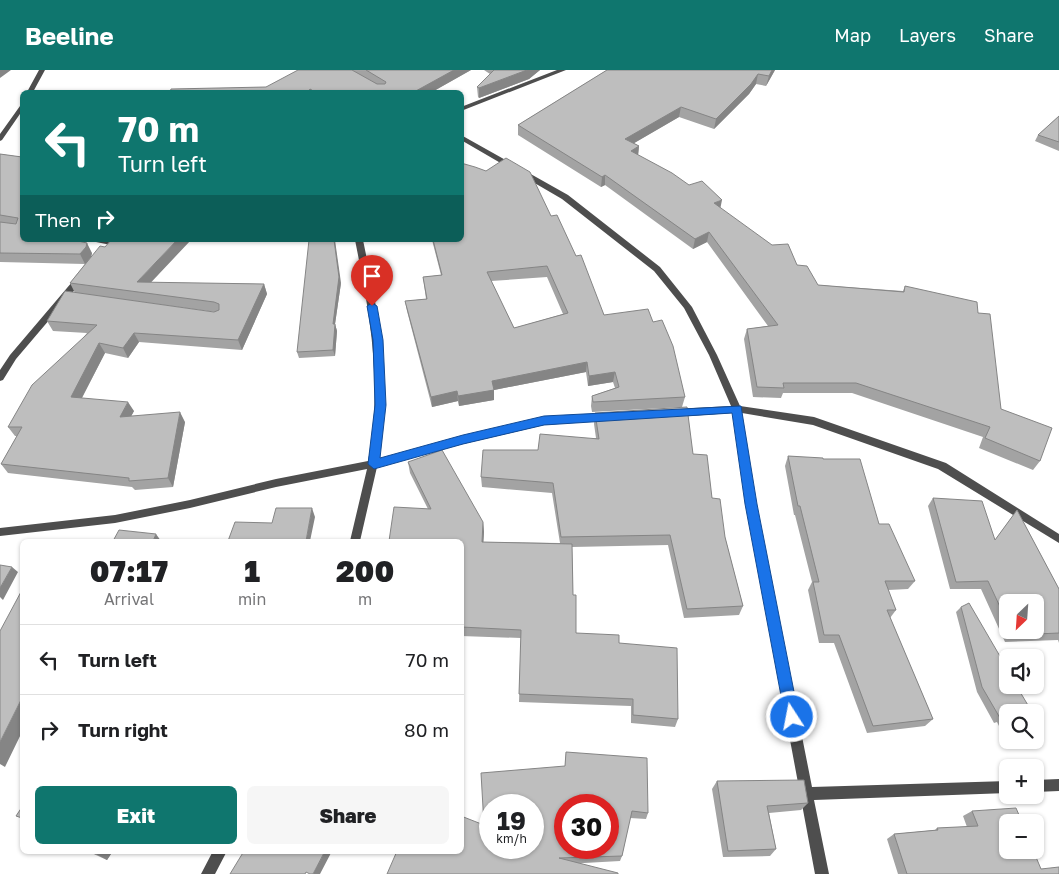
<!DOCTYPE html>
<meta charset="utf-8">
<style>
:root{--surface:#fff;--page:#f6f6f6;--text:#202124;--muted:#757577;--line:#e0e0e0;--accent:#0f766e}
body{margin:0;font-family:"Golos Text",sans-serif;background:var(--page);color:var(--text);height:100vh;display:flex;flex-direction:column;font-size:19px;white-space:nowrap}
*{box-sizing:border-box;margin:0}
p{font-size:16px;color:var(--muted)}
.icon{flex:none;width:28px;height:28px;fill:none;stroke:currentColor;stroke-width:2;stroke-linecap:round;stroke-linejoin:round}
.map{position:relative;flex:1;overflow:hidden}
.drawer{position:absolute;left:20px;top:469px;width:444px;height:315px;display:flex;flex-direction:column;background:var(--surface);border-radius:8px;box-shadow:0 1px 4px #0004}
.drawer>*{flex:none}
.hud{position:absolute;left:20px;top:20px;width:444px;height:152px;border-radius:8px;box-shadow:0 1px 4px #0004;background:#0f766e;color:#fff;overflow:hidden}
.needle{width:32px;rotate:205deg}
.buttons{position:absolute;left:999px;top:524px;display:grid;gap:10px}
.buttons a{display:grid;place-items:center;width:45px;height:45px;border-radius:8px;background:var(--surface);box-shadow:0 1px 4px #0004;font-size:25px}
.speed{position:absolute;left:479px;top:724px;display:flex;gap:10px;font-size:25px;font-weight:700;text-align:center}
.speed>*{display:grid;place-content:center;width:65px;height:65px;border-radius:50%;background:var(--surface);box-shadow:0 1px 4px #0004;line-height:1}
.speed small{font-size:12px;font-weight:400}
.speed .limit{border:8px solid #d22;background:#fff;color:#111}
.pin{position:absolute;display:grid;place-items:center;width:42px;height:42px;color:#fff;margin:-51px -21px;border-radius:50% 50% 50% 0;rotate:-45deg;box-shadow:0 0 5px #0007}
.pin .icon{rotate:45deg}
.me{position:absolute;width:55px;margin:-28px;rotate:349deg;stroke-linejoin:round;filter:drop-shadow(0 0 4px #0008)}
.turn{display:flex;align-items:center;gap:18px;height:105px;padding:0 15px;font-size:22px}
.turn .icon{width:65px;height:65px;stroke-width:2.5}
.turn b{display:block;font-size:35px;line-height:42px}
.then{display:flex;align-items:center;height:48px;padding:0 15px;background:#0003;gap:10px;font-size:19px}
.eta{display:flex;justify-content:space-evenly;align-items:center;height:85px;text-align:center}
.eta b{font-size:30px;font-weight:800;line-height:35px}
.button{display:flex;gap:10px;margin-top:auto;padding:10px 15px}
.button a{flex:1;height:58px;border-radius:8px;background:var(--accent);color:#fff;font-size:20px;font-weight:800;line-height:58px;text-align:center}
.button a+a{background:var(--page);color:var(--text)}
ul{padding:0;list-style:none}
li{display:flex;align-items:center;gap:15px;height:70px;padding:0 15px;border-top:1px solid var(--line)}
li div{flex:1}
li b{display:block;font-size:19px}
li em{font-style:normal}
header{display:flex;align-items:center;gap:30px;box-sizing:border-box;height:70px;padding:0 25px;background:var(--accent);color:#fff}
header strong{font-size:24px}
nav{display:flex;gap:28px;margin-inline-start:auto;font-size:18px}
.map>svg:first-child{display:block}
</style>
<header>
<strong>Beeline</strong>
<nav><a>Map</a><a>Layers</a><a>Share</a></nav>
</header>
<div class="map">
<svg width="1059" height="804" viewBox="0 0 1059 804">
<rect width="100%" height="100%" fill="#fff"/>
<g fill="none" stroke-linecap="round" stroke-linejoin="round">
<!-- minor -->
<path fill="#4e4e4e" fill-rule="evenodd" d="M39,0H45L33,22H27Z
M557,0H566L461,41V37Z
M22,35V41L2,70L0,71V64L20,36Z
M461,65L568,125L660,197L692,237L717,285L740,336L814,347L946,393L1059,464V473L938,399L813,355L742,343L756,434L812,717L1008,711V723L814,730L829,804H815L746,434L733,343L675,347L670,343L675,339L731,336L709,285L684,238L654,201L562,129L461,70Z
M95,170H113L115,172L111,175L96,172Z
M355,170H363C379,248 392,309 379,389L463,366L544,347L608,343L613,347L611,350L544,355L463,374L377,397L360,471H350L367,399L276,417L190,438L115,453L0,466V458L115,445L190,430L276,409L368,391C383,314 370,245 355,170Z
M81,204L85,207L84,209L16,289L3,310L0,311V300L10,285L78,205Z
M1059,709V721L1035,722V710Z
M213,781H227L215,804H201Z"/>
</g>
<!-- wall -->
<path fill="#a3a3a3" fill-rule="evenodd" d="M352,0H471L432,22H170L266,17Z
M484,0H540L529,9L479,28L478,27L477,17L490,4Z
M607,0H775L766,16L756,14L749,24L714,59L679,47L634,73L639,76L638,85L720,138L797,195L818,215L903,221L905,216L978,243L1001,339L1040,391L1033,400L979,378L983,367L852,323H783L781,328L753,327L744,269L747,259L768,256L707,172L693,179L605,115L601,117L518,65V55Z
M1059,46V81L1035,71L1038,65Z
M0,84L22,87V170L92,183L91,187L151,213L264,214L267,224L242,280L139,272L128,288L105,283L82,328L134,341L131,346L185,352L173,417L135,420L132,417L8,403L1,394L17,366H15L8,357L87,263L53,261L47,251L215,242L75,223L70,213L85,194L0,192Z
M551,146L576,186L604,245L685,327L682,337L592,342L591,336L592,326L615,318L613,312L588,316L586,302L494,320V330L459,336L458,331L432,337L407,241L405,231L426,229L423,207L441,205L432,170H461ZM547,207L563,244L514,258L491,211Z
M341,213L335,254L337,261L335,286L299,288L297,282Z
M595,343L693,384L712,428L725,467L743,536L739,545L684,548L668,475L572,477L573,525L576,563L619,573L678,649L675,657L631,653V636L519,632L521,568L461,566V471L428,439L410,403L408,392L483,452L484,462L483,472L560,473L552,423L482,417L481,407L538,380L596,368L594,354Z
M788,386L823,389L879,454L915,511L908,519L888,520L896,540L890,548L933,649L925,656L867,663L834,573H819L808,520L812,512L795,445H794L785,396Z
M933,428L995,470L1017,440L1059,519V573L1058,570L1005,572L981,519H950L928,436ZM1008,532L1035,560H1008Z
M961,537L1008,642V655L999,656L997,652L994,653L977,622L956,542Z
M566,682L648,743L646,749L630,748L622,786L620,791L387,804L484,755L565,696Z
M717,711L808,733L801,740L769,743L776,779L770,786L723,787L712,719Z
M972,741L1041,799L1059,804H898L887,769L894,764L935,760L937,758L967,757L963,746Z
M87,781H113L107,790Z"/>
<!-- shaded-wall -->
<path fill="#858585" d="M0,0H11L0,8Z
M454,0H471L432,22H414Z
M527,0H540L529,9L479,28V18Z
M772,0H775L766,16L769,6Z
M758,4L756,14L749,24L714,59L716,49Z
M681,37L679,47L624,79L625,69Z
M639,76L638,86L631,81Z
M605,105V115L601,117L602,107Z
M722,130L720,140L714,133Z
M709,162L707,172L693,179L695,169Z
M177,170H191L142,222L137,212Z
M334,170H335L341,213L334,261L333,254Z
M87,173L92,183L91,187L85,194L80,184Z
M264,214L267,224L242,280L238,270Z
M335,254L337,261L335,286L333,280Z
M134,263L139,272L128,288L123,278Z
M99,273L105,283L77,337L71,327Z
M587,292L586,302L494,320V330L459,336L458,326L492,311Z
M615,302L613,312L588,316L589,306Z
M457,321L458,331L432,337L431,327Z
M128,332L134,341L126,356L120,347Z
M180,342L185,352L173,417L168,408Z
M312,438L315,447L310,471H306Z
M483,452L484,462L483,481L482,472Z
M156,464L161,471H153Z
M12,497L18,502L3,530L0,527V518Z
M22,628V662L5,697L0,694V672Z
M98,781H113L107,790L96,784Z
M325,781H332L320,804H313Z"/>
<!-- building -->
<path fill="#bebebe" stroke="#858585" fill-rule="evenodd" d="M298,0H352L377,14H385L386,12L366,0H454L414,22H315L310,19L308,22H170L171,19L266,17Z
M494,0H527L479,18L477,17Z
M607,0H772L769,6L758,4L751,14L716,49L681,37L625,69L639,76L631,81L672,103L689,115L702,111L722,130L714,133L772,175L788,174L797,195L807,196L818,215L904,222L905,216L977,232L978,243L990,244L1001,339L1052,358L1040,391L985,368L990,357L856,313H783L784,318L757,317L747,259L778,255L709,162L695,169L605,105L602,107L518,55Z
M1059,46V72L1038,65Z
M0,84L22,87V170H74L87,173L86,177L80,184L0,183V152L16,154L18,148L0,145Z
M506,88L530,102L551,146L557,145L576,186L581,185L604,245L648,239L653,252L662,250L673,276L685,327L593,332L592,326L619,317L615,302L589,306L587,292L492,311L494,320L458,326L457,321L431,327L405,231L427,229L423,207L442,205L433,170H461V93L475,97L486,101ZM547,196L568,243L514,258L487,202Z
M111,170H177L137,212L264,214L238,270L134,263L123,278L99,273L71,327L128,332L120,347L180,342L168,408L129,411V408L1,394L22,357H8L32,315L97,255L47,251L65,221L214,242L219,240V234L214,232L70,213L100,176L105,177Z
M309,170H334L339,207L333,254H335L333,280L297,282Z
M687,337L693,384L707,385L712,428L720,429L725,467L743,536L687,539L670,465L561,467L553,413L481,407L483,380H538L540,364L599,369L595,343Z
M442,380L483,452L482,472L572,474L573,525H576V563L619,565V573L677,578L678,649L633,645V629L519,624L521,560L461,557V471H389L394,437L431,439L408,392Z
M788,386L823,388V389H860L879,454H889L915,511H885L896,540H887L933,649L873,656L839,565H824L813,512H819L800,436H798Z
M933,428L982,431L995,470L1017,440L1059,519V563L1013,565L1010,560H1035V532H1008V554L988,511L956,512Z
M276,438H312L306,471H228L235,452L272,453Z
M119,460L156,464L153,471H113Z
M0,495L12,497L0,518Z
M22,520V628L0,672V561Z
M969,533L1008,600V615H1016L1032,642H1008V651L1005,652L1002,648H1000L982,617L961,537Z
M566,682L647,688L648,743L632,741L622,786L559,788L618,803V804H387L397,781H461V746L484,755L481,703L565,696ZM490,735H532V778H490ZM565,735H608V778H565Z
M804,710L808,733L767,736L776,779L728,781L717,711Z
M22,737V748L16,746Z
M1016,738L1022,752H1008V780H1033L1041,799L1059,797V804H907L894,764L938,760L937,758L978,756L972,741Z
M90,781H98L96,784Z
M244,781H325L313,804H310L306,802L305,804H230Z"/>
<!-- route -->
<path fill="#1a73e8" stroke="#114b97" d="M372,233L377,236L383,270L386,335L380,388L463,365L544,346L741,336L757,434L799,647L797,652L792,654L787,652L785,647L745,434L732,343L544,355L463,374L374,399L368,394L375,335L373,270L367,236Z"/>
</svg>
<div class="buttons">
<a><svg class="needle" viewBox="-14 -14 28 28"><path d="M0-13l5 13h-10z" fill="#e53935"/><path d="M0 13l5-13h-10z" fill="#757577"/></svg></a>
<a><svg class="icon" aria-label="sound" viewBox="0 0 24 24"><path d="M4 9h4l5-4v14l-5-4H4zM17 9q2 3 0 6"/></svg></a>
<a><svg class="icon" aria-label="search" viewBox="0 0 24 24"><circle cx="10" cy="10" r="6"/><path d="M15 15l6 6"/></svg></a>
<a>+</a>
<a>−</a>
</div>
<div class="speed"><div>19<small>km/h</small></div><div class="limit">30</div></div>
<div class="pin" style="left:372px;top:236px;background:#d93025"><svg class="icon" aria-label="arrive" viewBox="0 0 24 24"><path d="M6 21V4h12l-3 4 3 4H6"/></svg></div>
<svg class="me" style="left:792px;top:647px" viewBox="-20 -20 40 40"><circle r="17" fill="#1a73e8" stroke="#fff" stroke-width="3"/><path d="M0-11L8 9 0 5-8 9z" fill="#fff"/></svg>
<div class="hud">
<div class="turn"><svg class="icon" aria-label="left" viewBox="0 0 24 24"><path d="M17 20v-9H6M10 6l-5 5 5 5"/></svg><div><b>70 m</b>Turn left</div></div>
<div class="then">Then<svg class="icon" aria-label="right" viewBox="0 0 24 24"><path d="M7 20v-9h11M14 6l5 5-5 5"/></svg></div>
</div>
<section class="drawer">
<div class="eta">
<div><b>07:17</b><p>Arrival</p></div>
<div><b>1</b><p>min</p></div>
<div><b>200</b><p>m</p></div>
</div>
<ul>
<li><svg class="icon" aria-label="left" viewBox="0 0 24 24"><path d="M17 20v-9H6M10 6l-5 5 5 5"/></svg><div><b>Turn left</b></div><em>70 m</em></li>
<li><svg class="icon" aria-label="right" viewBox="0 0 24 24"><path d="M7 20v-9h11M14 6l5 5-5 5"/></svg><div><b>Turn right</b></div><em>80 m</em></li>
</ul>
<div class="button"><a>Exit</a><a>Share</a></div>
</section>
</div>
